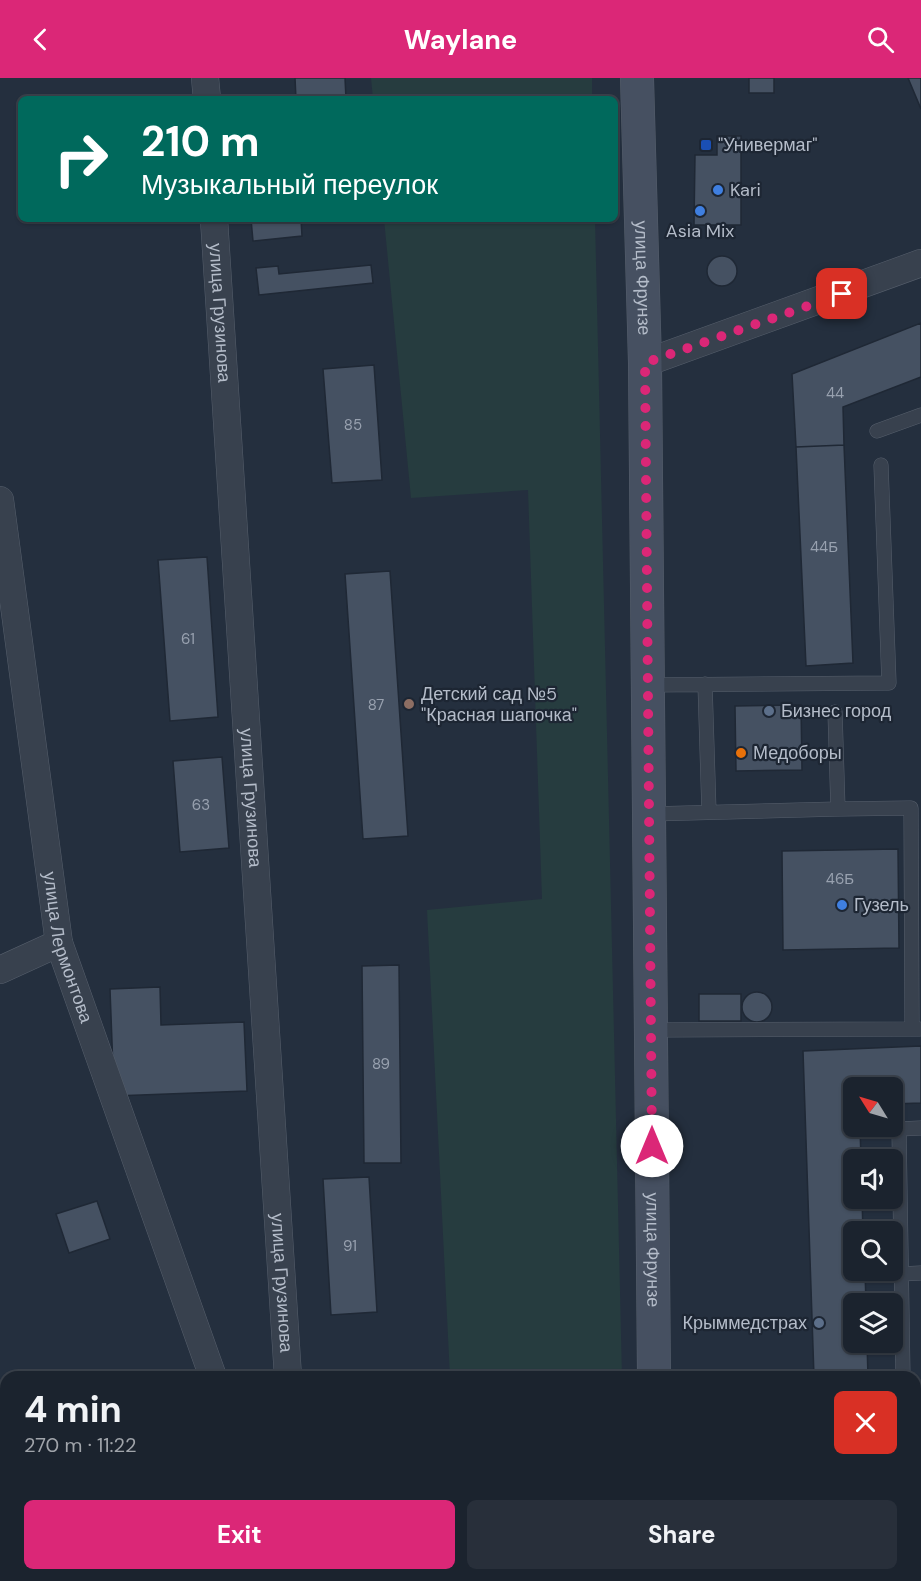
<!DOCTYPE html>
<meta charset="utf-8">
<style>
:root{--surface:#1b232e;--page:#282f3a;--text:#f1f3f6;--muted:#a0a4aa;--line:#39404a;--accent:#db2777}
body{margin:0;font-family:"DM Sans",sans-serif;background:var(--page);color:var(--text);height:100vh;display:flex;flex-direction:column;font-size:22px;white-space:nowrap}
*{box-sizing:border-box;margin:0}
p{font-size:20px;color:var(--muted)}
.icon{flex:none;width:33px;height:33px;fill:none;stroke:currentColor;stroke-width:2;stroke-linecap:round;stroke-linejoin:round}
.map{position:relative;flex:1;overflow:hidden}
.side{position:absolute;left:0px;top:1293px;width:921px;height:210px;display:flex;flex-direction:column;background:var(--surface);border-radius:18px 18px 0 0;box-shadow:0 2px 4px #0004,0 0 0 2px var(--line)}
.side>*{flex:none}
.hud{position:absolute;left:18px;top:18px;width:600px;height:126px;border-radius:9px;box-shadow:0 2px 4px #0004,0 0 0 2px var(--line);background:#00695c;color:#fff;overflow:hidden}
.needle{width:39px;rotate:307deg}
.buttons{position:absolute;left:843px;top:999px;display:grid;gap:12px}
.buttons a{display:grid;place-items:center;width:60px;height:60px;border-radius:9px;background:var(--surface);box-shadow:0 2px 4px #0004,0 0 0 2px var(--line);font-size:30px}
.pin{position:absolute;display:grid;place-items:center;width:51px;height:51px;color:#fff;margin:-26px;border-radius:12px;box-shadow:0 3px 9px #0006}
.me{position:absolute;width:66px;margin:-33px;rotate:0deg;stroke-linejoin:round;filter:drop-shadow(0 0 4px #0008)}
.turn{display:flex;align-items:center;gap:21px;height:126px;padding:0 24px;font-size:27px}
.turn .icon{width:78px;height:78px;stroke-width:2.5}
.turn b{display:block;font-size:42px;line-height:51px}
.round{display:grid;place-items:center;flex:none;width:63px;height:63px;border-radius:9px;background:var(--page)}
.overview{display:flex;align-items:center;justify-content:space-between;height:102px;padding:0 24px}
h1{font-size:36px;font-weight:700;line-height:45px}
.primary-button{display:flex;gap:12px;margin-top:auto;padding:12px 24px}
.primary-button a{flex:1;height:69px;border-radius:9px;background:var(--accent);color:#fff;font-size:24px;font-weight:700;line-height:69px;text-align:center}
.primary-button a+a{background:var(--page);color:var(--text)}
header{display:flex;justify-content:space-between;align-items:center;height:78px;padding:0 24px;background:var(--accent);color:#fff;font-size:27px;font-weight:700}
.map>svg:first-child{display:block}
</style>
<header><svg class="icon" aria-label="back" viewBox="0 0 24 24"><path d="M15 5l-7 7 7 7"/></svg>Waylane<svg class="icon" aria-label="search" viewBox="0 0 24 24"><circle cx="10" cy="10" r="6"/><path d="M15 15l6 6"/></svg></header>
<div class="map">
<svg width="921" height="1503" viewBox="0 0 921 1503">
<rect width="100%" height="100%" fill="#242f3e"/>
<!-- green -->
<path fill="#263c3f" d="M371,0H592V21H373Z
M384,141H595L622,1299H450L427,832L542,821L528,412L411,420Z
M457,1497H626V1503H457Z"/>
<!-- building -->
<path fill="#455162" stroke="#1f2835" stroke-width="1.5" d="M295,0H345L346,21H296Z
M749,0H774V15H749Z
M908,0H921V31Z
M717,58H741V147H694L695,77H717Z
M251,141H301L302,158L253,163Z
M707 193a15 15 0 1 1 30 0a15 15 0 1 1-30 0Z
M371,187L373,205L259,217L256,190L278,188L279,196Z
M921,245V299L843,329L844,367L796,369L792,296Z
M374,287L382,402L332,405L323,291Z
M844,367L853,585L806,588L796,369Z
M207,479L218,639L170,643L158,482Z
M390,493L408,758L363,761L345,496Z
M801,627L802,692L736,693L735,628Z
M222,679L229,770L180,774L173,683Z
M898,771L899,870L783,872L782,773Z
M399,887L401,1085H364L362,888Z
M160,909L161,947L244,944L247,1013L114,1018L110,911Z
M742 929a15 15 0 1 1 30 0a15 15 0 1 1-30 0Z
M699,916H741V943H699Z
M921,968V1025L892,1026V1010H854V1048H860L861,1082H854V1120H862L863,1154H854V1192H865L866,1226H854V1264H867L868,1299H814L803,973Z
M369,1099L377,1234L331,1237L323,1101Z
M97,1123L110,1161L69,1175L56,1136Z
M391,1497H446V1503H391Z"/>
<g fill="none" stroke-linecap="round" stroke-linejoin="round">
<!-- service casing -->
<g stroke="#565f6c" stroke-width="15">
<path id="service" d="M877,353L921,337
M705,606L709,734
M648,607L889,605L881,387
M838,731L911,730L912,951
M650,736L838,731L835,634
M651,952L919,951
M901,1196L921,1195
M903,1299L899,1051L921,1050
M740,1503V1497
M855,1503V1497"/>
</g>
<!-- minor casing -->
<g stroke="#565f6c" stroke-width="28">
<g id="minor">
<path d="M205,0L207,21"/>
<path id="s1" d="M214,141L288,1299"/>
<path d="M645,285L921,185"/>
<path id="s2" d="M0,422L59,865L213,1299"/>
<path d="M0,892L59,865"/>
<path d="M283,1497L285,1503"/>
</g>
</g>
<!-- secondary casing -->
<g stroke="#565f6c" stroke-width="34">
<g id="secondary">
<path id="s3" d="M637,0L645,285L654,1299"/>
<path d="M656,1497V1503"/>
</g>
</g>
<!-- service -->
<use href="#service" stroke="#38414e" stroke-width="14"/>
<!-- minor -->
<use href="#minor" stroke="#38414e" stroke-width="27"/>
<!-- secondary -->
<use href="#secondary" stroke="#465061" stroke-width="33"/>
</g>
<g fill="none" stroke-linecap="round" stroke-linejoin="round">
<!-- route -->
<path stroke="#db2777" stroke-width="10" stroke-dasharray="0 18" d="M652,1068L645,285L842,216"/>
</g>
<!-- markers -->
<rect fill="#1a4fb4" stroke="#1d2633" stroke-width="2" x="700" y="61" width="12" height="12" rx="3"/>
<g fill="#3f7fe0" stroke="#1d2633" stroke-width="2">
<circle cx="718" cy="112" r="6"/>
<circle cx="700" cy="133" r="6"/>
<circle cx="842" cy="827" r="6"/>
</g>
<circle fill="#8d6e63" stroke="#1d2633" stroke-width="2" cx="409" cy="626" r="6"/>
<g fill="#5c6f8a" stroke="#1d2633" stroke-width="2">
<circle cx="769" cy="633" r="6"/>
<circle cx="819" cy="1245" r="6"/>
</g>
<circle fill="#e8710a" stroke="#1d2633" stroke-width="2" cx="741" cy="675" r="6"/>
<g text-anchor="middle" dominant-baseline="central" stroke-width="4.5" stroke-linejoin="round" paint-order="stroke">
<!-- number labels -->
<g font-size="15" fill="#98a1af">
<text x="835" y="315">44</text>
<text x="353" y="347">85</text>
<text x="824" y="469">44Б</text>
<text x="188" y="561">61</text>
<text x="376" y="627">87</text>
<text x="201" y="727">63</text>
<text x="840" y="801">46Б</text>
<text x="381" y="986">89</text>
<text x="350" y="1168">91</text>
</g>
<!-- poi labels -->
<g font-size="18" fill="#b4bcc9" stroke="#1d2633" text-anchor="start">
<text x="718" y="67">"Универмаг"</text>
<text x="730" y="112">Kari</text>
<text x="700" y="153" text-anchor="middle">Asia Mix</text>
<text x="421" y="616">Детский сад №5<tspan x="421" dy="21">"Красная шапочка"</tspan></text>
<text x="781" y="633">Бизнес город</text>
<text x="753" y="675">Медоборы</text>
<text x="854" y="827">Гузель</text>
<text x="807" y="1245" text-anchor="end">Крыммедстрах</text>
</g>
<!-- street labels -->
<g font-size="18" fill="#b4bcc9" stroke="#1d2633">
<text stroke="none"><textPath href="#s3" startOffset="200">улица Фрунзе</textPath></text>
<text stroke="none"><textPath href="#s1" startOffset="94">улица Грузинова</textPath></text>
<text stroke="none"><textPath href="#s1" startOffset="580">улица Грузинова</textPath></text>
<text stroke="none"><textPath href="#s2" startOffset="453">улица Лермонтова</textPath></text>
<text stroke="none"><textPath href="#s3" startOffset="1172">улица Фрунзе</textPath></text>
<text stroke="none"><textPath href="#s1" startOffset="1066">улица Грузинова</textPath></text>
</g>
</g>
</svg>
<div class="buttons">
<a><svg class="needle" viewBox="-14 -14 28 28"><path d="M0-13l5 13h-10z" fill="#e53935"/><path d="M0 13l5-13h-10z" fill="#a0a4aa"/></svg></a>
<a><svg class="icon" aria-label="sound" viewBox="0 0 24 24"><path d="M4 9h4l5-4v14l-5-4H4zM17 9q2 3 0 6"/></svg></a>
<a><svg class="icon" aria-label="search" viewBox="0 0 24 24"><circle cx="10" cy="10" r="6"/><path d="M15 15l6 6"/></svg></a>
<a><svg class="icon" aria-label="layers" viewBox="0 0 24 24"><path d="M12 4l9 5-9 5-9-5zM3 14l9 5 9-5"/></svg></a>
</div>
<div class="pin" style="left:842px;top:216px;background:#d93025"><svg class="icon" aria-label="arrive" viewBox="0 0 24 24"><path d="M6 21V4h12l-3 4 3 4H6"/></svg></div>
<svg class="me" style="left:652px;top:1068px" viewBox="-20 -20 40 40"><circle r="19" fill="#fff"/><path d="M0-13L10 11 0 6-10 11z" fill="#db2777"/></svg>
<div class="hud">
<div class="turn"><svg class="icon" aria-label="right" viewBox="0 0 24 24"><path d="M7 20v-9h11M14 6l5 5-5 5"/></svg><div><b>210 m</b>Музыкальный переулок</div></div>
</div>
<section class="side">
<div class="overview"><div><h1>4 min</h1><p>270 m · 11:22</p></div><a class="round" style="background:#d93025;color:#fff"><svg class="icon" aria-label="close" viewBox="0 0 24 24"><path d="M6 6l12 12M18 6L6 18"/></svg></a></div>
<div class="primary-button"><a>Exit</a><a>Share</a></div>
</section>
</div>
